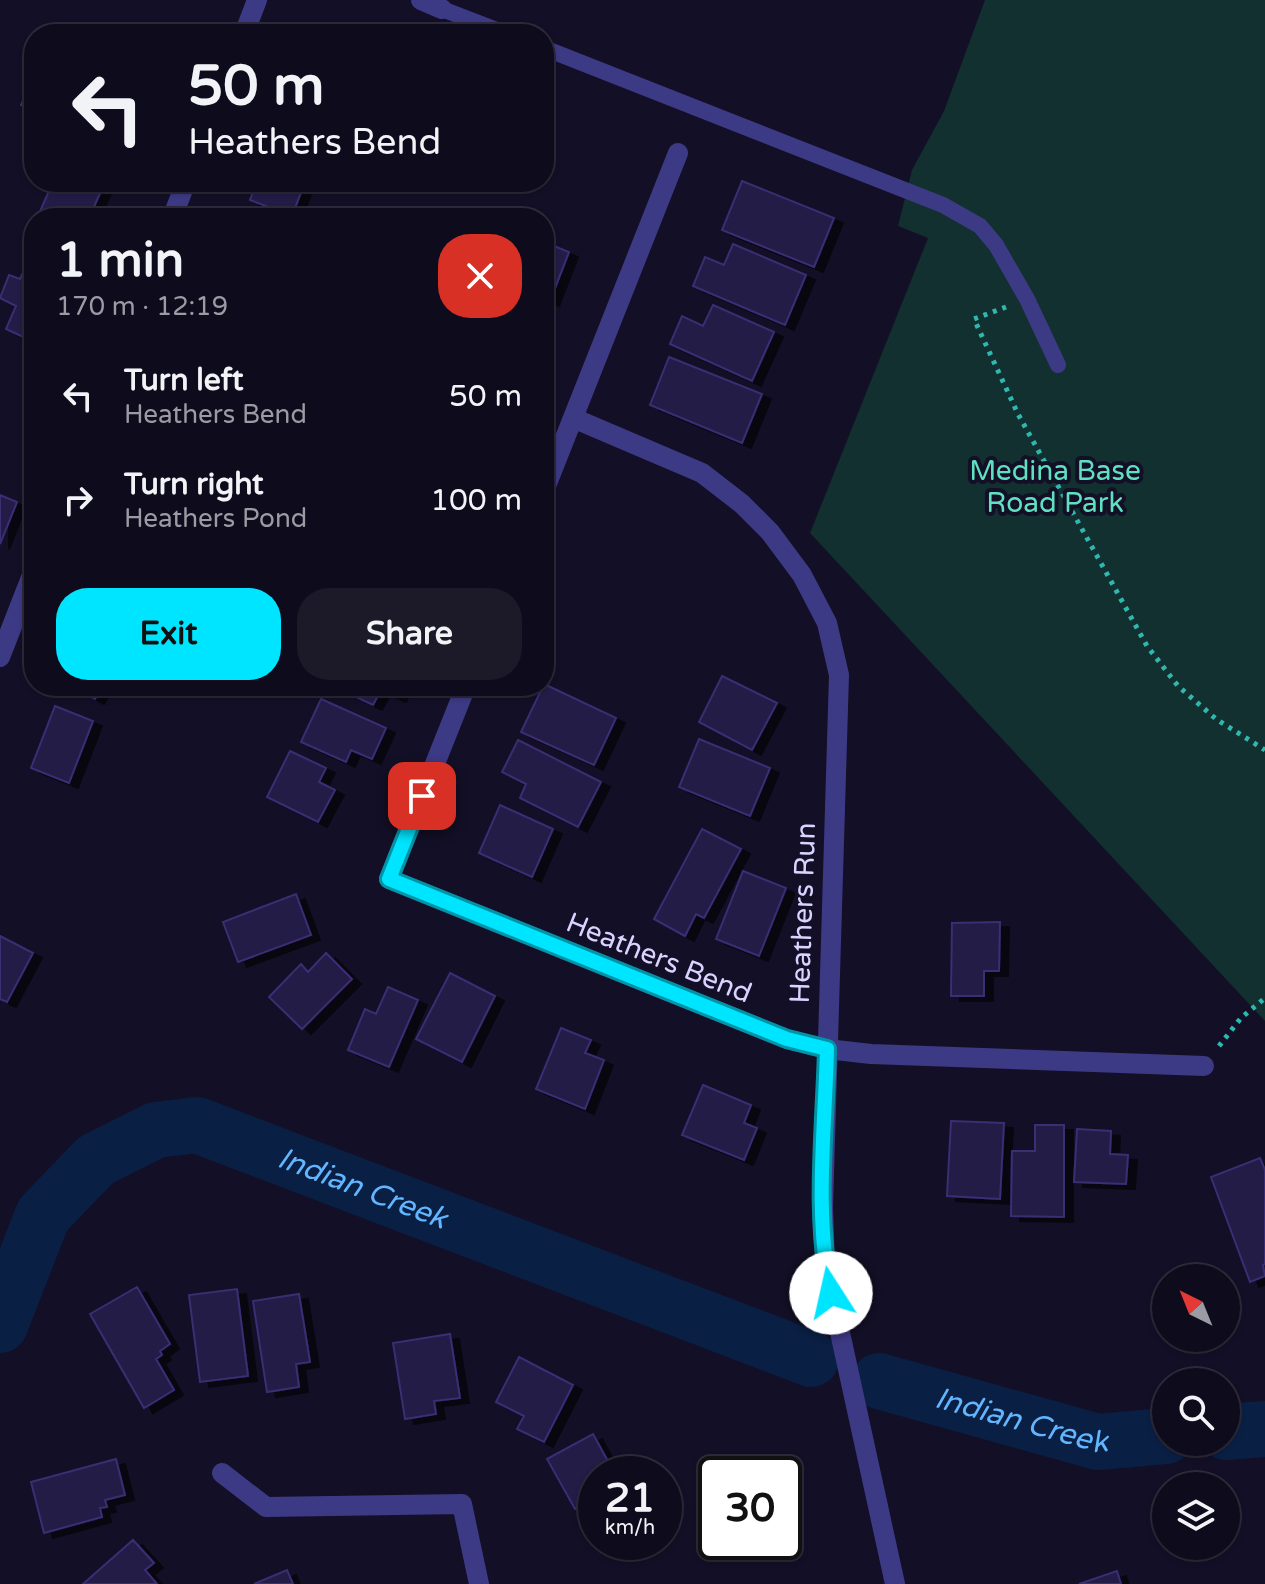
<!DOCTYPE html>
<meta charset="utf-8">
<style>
:root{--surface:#0e0b1c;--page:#1c1929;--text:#f1f3f6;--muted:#9b9ba3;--line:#2e2b3b;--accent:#00e5ff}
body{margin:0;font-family:"Varela Round",sans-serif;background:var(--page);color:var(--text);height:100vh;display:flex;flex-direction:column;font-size:30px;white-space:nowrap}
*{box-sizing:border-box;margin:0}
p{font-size:26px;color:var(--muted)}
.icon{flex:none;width:44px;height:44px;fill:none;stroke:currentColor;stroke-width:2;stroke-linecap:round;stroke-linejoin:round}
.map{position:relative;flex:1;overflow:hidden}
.drawer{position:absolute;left:24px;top:208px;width:530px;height:488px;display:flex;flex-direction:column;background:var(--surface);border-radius:32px;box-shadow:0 2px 6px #0004,0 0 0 2px var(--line)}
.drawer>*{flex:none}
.hud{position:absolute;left:24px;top:24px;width:530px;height:168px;border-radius:32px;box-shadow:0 2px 6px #0004,0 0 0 2px var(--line);background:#0e0b1c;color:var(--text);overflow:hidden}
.needle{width:52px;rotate:317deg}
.buttons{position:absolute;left:1152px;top:1264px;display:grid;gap:16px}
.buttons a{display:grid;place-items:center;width:88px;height:88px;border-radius:50%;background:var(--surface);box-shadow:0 2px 6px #0004,0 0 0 2px var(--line);font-size:40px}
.speed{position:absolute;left:578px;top:1456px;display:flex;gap:16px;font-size:40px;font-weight:700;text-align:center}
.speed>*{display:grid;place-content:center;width:104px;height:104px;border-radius:50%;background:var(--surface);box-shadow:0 2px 6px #0004,0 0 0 2px var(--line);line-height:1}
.speed small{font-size:20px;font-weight:400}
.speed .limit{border:4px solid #111;border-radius:12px;background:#fff;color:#111}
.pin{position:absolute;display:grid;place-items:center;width:68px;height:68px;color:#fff;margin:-34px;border-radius:16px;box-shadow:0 4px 12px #0006}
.me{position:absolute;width:88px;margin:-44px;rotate:350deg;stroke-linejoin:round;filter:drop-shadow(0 0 6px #0008)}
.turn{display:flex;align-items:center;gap:28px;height:168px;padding:0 32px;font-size:36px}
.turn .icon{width:104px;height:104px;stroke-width:2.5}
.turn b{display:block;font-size:56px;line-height:68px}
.round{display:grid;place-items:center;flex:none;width:84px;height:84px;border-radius:32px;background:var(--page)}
.headline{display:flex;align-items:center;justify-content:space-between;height:136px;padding:0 32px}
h1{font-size:48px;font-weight:800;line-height:60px}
.primary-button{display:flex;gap:16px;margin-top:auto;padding:16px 32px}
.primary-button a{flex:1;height:92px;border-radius:32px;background:var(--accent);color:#111;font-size:32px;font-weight:800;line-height:92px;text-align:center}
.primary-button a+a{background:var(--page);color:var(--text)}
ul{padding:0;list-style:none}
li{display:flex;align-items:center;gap:24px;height:104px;padding:0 32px}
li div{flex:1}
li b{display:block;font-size:30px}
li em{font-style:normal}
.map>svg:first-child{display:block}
</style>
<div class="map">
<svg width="1265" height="1584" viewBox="0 0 1265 1584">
<defs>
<filter id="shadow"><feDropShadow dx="9" dy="5" stdDeviation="0" flood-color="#0009"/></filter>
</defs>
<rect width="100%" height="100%" fill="#130f26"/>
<!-- park -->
<path fill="#12302f" d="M985,0H1265V1021L810,533L928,238L898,226L912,170L944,111Z"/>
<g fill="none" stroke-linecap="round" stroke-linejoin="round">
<!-- river -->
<g stroke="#0a1f44" stroke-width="56">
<path id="s1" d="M0,1325L43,1215L96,1160L156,1130L197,1125L811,1359"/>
<path id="s2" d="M879,1381L1098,1442L1166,1436"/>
<path d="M1226,1432L1265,1429"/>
</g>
</g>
<!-- building -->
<path fill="#241b47" stroke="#3b2d73" stroke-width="2" filter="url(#shadow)" d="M34,77V111L21,105Z
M742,181L834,218L814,267L722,230Z
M53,182H105L89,218H37Z
M257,182H305L292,216L250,200Z
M544,242L569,252L550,301L544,298Z
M733,244L806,275L785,325L693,286L705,257L724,265Z
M34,249V342L6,329L16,306L0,298L9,275L20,279Z
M713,305L774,332L752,381L670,344L682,316L703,326Z
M669,357L762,394L742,443L650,405Z
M0,495L17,502L0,544Z
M722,676L777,703L752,750L699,722Z
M544,684L616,718L594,765L521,732Z
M71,686H103L95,699Z
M333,686H402L397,697L381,690L373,705Z
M321,699L386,728L372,759L351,750L346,762L301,742Z
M55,706L93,721L69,783L31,768Z
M699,739L770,768L750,816L679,787Z
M518,740L601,782L578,827L520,798L526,784L502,772Z
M290,751L326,768L319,782L335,790L318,822L267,797Z
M500,805L553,829L532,877L479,853Z
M702,829L741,849L704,918L696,914L685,936L654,919Z
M743,871L786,888L759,956L716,939Z
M296,894L311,935L238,962L223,922Z
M1000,922L999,971H984V996H951L952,923Z
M0,936L33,953L7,1002L0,999Z
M326,953L352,979L302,1029L269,997L301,964L308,972Z
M450,973L495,996L462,1062L416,1039Z
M388,987L418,1000L389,1067L348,1050L365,1009L376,1014Z
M561,1028L591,1040L585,1053L604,1060L585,1109L536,1089Z
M703,1085L751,1105L744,1123L757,1128L744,1160L682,1135Z
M951,1121L1004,1123L1000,1199L947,1196Z
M1035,1125H1064V1217L1011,1216L1012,1151H1035Z
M1077,1129L1111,1131L1110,1154L1128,1155L1126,1184L1074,1182Z
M1260,1158L1265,1170V1264L1263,1265L1265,1276L1250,1282L1211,1177Z
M137,1287L170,1344L160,1351L162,1355L156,1359L174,1390L144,1408L90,1314Z
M237,1289L248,1376L200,1382L189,1295Z
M299,1294L310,1362L296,1364L299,1387L267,1392L253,1301Z
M450,1334L460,1398L434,1401L436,1414L405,1419L393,1343Z
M519,1357L573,1385L544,1442L517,1429L524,1416L496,1402Z
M593,1434L615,1474H596V1497L575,1509L547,1459Z
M116,1459L125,1495L105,1500L107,1507L100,1508L102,1517L44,1533L31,1482Z
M133,1540L154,1563L145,1570L157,1584H83Z
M287,1570L293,1584H254Z
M1117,1571L1121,1584H1079Z"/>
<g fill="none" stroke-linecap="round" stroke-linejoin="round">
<!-- path -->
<path stroke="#2fb8b0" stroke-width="5" stroke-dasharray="4 6" stroke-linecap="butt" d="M1006,307L974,319L1018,414L1147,646L1178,686L1216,719L1265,750
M1219,1046L1241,1018L1265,998"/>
<!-- service -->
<path stroke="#3d3a85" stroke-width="16" d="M442,9L507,34
M544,48L943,205L980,226L996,245L1027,299L1058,365"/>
<!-- minor -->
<path stroke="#3d3a85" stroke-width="20" d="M421,0L442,9
M244,34L257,0
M172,218L186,182
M573,418L702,473L742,504L770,532L802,575L827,623L839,675L823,1207L825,1264L895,1584
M544,491L678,153
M0,657L34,570
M466,686L389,879L787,1039L827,1049L871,1054L1204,1066
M222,1473L266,1507L462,1504L479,1584"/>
</g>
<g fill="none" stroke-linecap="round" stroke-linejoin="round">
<!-- route casing -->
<g stroke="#0095a6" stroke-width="20">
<path id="route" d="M422,796L389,879L787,1039L827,1049C825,1129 814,1215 831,1293"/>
</g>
<!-- route -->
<use href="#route" stroke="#00e5ff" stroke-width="14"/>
</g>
<g text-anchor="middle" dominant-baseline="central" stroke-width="8" stroke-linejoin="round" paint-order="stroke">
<!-- park labels -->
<g font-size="28" fill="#5fe0c0" stroke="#130f26">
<text x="1055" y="471">Medina Base<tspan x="1055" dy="32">Road Park</tspan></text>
</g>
<!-- street labels -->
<g font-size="28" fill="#d9d4ff" stroke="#130f26">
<text transform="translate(803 913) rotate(-88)">Heathers Run</text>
<text transform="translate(659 958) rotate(22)">Heathers Bend</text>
</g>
<!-- water labels -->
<g font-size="30" font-style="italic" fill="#62b6ff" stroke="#130f26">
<text stroke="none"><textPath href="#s1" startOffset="480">Indian Creek</textPath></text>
<text stroke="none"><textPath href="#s2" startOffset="148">Indian Creek</textPath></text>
</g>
</g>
</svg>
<div class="buttons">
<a><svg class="needle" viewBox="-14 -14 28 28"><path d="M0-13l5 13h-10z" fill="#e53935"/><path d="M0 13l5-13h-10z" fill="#9b9ba3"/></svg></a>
<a><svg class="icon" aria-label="search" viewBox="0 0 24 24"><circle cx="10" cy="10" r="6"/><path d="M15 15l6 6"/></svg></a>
<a><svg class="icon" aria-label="layers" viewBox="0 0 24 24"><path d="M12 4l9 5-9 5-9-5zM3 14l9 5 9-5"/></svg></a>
</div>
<div class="speed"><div>21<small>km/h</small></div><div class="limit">30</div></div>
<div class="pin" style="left:422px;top:796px;background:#d93025"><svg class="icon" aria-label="arrive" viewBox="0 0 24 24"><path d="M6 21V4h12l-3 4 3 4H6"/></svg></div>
<svg class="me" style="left:831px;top:1293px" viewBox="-20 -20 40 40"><circle r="19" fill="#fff"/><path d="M0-13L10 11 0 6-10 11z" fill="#00e5ff"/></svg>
<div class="hud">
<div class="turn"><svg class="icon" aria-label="left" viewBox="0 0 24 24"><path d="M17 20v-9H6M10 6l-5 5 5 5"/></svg><div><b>50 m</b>Heathers Bend</div></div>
</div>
<section class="drawer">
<div class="headline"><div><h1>1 min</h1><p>170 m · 12:19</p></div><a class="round" style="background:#d93025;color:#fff"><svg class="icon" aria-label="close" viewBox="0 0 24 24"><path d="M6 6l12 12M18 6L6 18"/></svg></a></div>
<ul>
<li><svg class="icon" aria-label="left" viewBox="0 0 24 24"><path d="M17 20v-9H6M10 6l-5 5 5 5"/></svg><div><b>Turn left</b><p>Heathers Bend</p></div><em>50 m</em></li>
<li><svg class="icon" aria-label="right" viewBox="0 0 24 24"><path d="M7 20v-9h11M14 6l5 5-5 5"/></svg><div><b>Turn right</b><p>Heathers Pond</p></div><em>100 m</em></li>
</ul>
<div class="primary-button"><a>Exit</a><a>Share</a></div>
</section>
</div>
